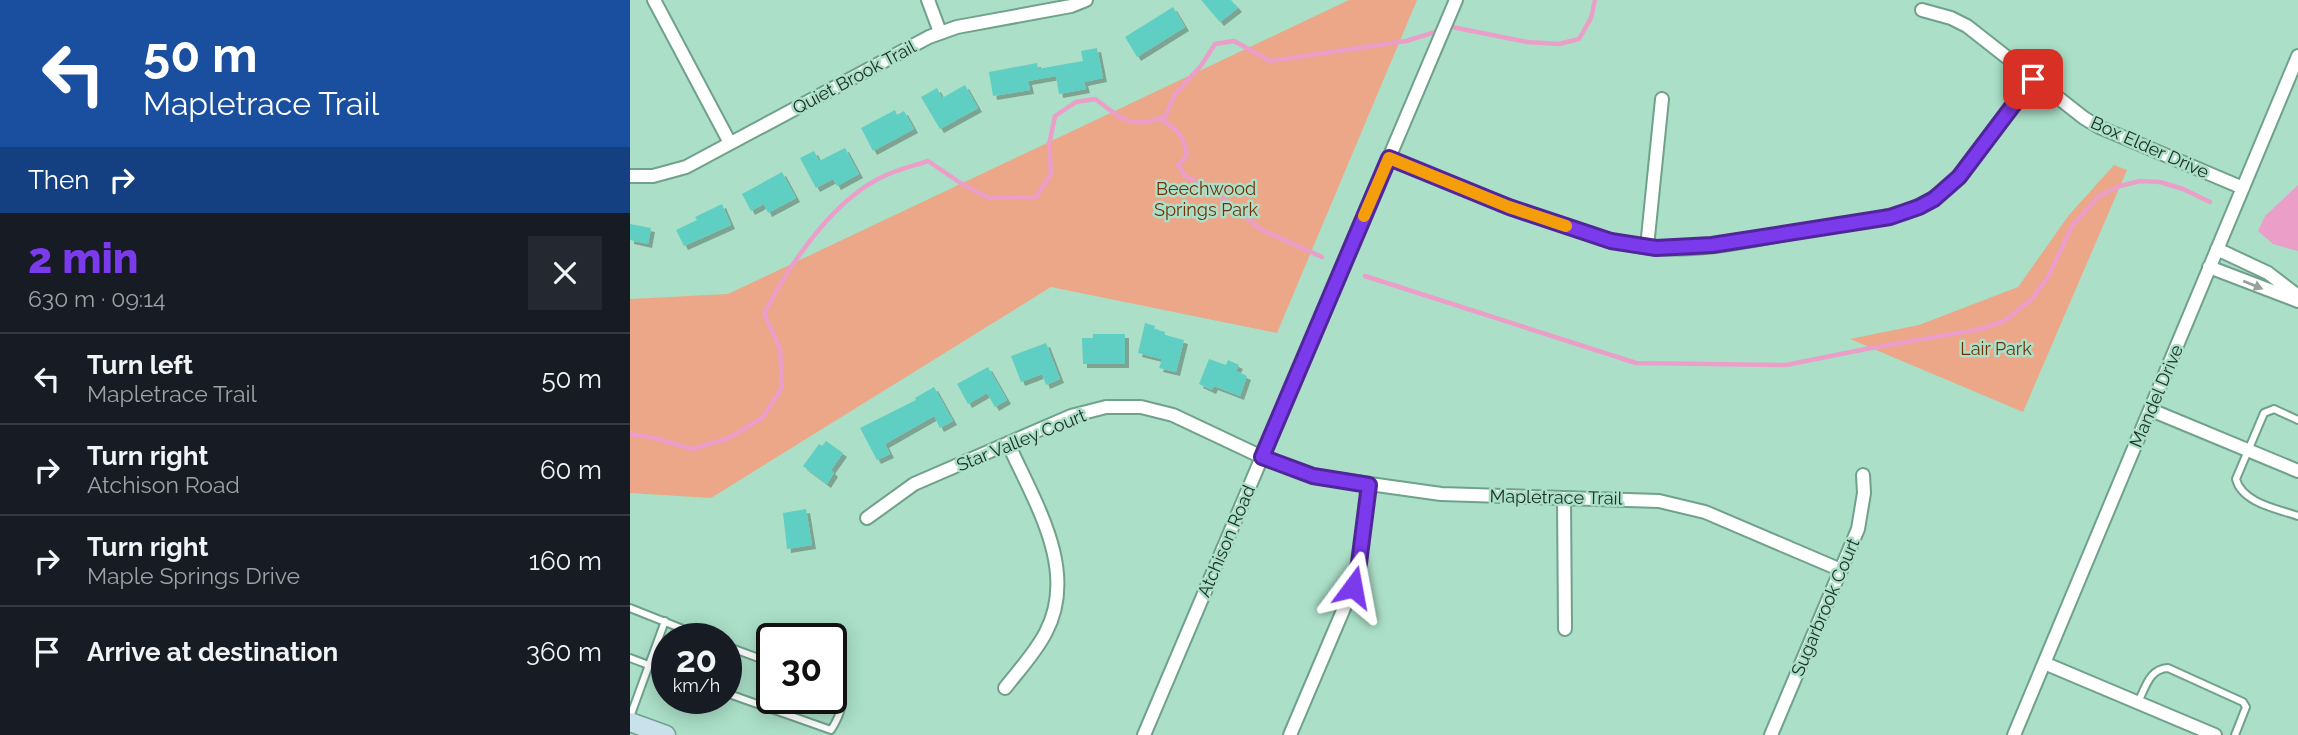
<!DOCTYPE html>
<meta charset="utf-8">
<style>
:root{--surface:#171b24;--page:#242831;--text:#f1f3f6;--muted:#9ea1a6;--line:#363941;--accent:#7c3aed}
body{margin:0;font-family:Raleway,sans-serif;background:var(--page);color:var(--text);height:100vh;display:flex;flex-direction:column;font-size:26px;white-space:nowrap}
*{box-sizing:border-box;margin:0}
p{font-size:23px;color:var(--muted)}
.icon{flex:none;width:38px;height:38px;fill:none;stroke:currentColor;stroke-width:2;stroke-linecap:round;stroke-linejoin:round}
.map{position:relative;flex:1;overflow:hidden}
.side{display:flex;flex-direction:column;background:var(--surface);width:630px}
.side>*{flex:none}
.top-card{background:#1a4fa0;color:#fff;overflow:hidden}
.speed{position:absolute;left:21px;top:623px;display:flex;gap:14px;font-size:35px;font-weight:700;text-align:center}
.speed>*{display:grid;place-content:center;width:91px;height:91px;border-radius:50%;background:var(--surface);box-shadow:0 4px 18px #0003;line-height:1}
.speed small{font-size:18px;font-weight:400}
.speed .limit{border:4px solid #111;border-radius:10px;background:#fff;color:#111}
.pin{position:absolute;display:grid;place-items:center;width:60px;height:60px;color:#fff;margin:-30px;border-radius:14px;box-shadow:0 4px 10px #0006}
.me{position:absolute;width:77px;margin:-38px;rotate:13deg;stroke-linejoin:round;filter:drop-shadow(0 0 5px #0008)}
.turn{display:flex;align-items:center;gap:24px;height:147px;padding:0 28px;font-size:32px}
.turn .icon{width:91px;height:91px;stroke-width:2.5}
.turn b{display:block;font-size:49px;line-height:60px}
.then{display:flex;align-items:center;height:66px;padding:0 28px;background:#0003;gap:14px;font-size:26px}
.round{display:grid;place-items:center;flex:none;width:74px;height:74px;border-radius:0px;background:var(--page)}
.summary{display:flex;align-items:center;justify-content:space-between;height:119px;padding:0 28px}
h1{font-size:42px;font-weight:800;line-height:52px;color:var(--accent)}
ul{padding:0;list-style:none}
li{display:flex;align-items:center;gap:21px;height:91px;padding:0 28px;border-top:2px solid var(--line)}
li div{flex:1}
li b{display:block;font-size:26px}
li em{font-style:normal}
main{display:flex;flex:1;min-height:0}
.map>svg:first-child{display:block}
</style>
<main>
<section class="side">
<div class="top-card">
<div class="turn"><svg class="icon" aria-label="left" viewBox="0 0 24 24"><path d="M17 20v-9H6M10 6l-5 5 5 5"/></svg><div><b>50 m</b>Mapletrace Trail</div></div>
<div class="then">Then<svg class="icon" aria-label="right" viewBox="0 0 24 24"><path d="M7 20v-9h11M14 6l5 5-5 5"/></svg></div>
</div>
<div class="summary"><div><h1>2 min</h1><p>630 m · 09:14</p></div><a class="round"><svg class="icon" aria-label="close" viewBox="0 0 24 24"><path d="M6 6l12 12M18 6L6 18"/></svg></a></div>
<ul>
<li><svg class="icon" aria-label="left" viewBox="0 0 24 24"><path d="M17 20v-9H6M10 6l-5 5 5 5"/></svg><div><b>Turn left</b><p>Mapletrace Trail</p></div><em>50 m</em></li>
<li><svg class="icon" aria-label="right" viewBox="0 0 24 24"><path d="M7 20v-9h11M14 6l5 5-5 5"/></svg><div><b>Turn right</b><p>Atchison Road</p></div><em>60 m</em></li>
<li><svg class="icon" aria-label="right" viewBox="0 0 24 24"><path d="M7 20v-9h11M14 6l5 5-5 5"/></svg><div><b>Turn right</b><p>Maple Springs Drive</p></div><em>160 m</em></li>
<li><svg class="icon" aria-label="arrive" viewBox="0 0 24 24"><path d="M6 21V4h12l-3 4 3 4H6"/></svg><div><b>Arrive at destination</b></div><em>360 m</em></li>
</ul>
</section>
<div class="map">
<svg width="1668" height="735" viewBox="0 0 1668 735">
<defs>
<filter id="shadow"><feDropShadow dx="4" dy="4" stdDeviation="0" flood-color="#0004"/></filter>
</defs>
<rect width="100%" height="100%" fill="#abdfc8"/>
<!-- green -->
<path fill="#eba787" d="M719,0H787L647,333L421,287L81,498L0,493V299L98,294Z
M1484,165L1497,170L1393,412L1220,339L1289,325L1388,287L1439,215Z"/>
<!-- water -->
<path fill="#ea9ec8" d="M1668,185V251L1643,244L1628,231L1635,216Z"/>
<g fill="none" stroke-linecap="round" stroke-linejoin="round">
<!-- stream -->
<path stroke="#ea9ec8" stroke-width="4.5" d="M530,119C547,129 554,135 557,155L548,165L555,176L585,192L630,229L692,257
M735,276L1006,363L1156,365L1241,348L1351,329L1374,321L1401,300L1418,277L1442,226L1469,196L1490,186L1510,181L1530,182L1553,189L1580,202
M0,434L25,438L62,449L99,438L132,418L152,388L150,348L134,314C159,265 202,201 252,177C266,170 283,166 298,161L332,184L359,198L406,197L421,174L419,145L425,116L446,102L465,99C495,120 497,129 535,117L545,94L570,67L585,44L604,41L640,61L776,41L822,27L897,42L929,44L949,39L961,18L965,0"/>
</g>
<!-- building -->
<path fill="#60cfc3" filter="url(#shadow)" d="M571,0H601L608,8L590,22Z
M543,7L555,27L507,57L495,37Z
M467,48L473,78L454,82L456,89L429,94L426,76L398,81L400,90L363,96L359,72L407,63L408,69L453,61L451,51Z
M335,85L348,108L310,129L291,97L307,88L312,98Z
M265,110L267,115L274,111L284,129L243,151L231,128Z
M215,148L229,174L207,186L203,179L186,188L170,158L184,151L189,161Z
M152,172L166,198L138,213L134,204L121,211L112,194Z
M92,204L101,225L54,246L46,230L67,220L65,217Z
M0,224L21,228L18,244L0,240Z
M515,323L525,326L524,329L535,332V335L554,340L546,372L529,368L532,359L508,353Z
M463,334H495V364H453L452,338H463Z
M416,343L430,379L416,385L412,374L391,382L381,356Z
M579,359L596,365L598,360L609,365L606,371L617,376L610,396L584,386L582,390L569,384Z
M358,367L377,400L365,407L357,393L338,404L327,384Z
M304,387L323,421L310,428L304,416L255,444L260,454L247,460L230,428L286,400L285,398Z
M196,441L213,453L201,470L204,473L197,484L173,466L189,444L192,446Z
M176,509L182,545L157,549L153,513Z"/>
<g fill="none" stroke-linecap="round" stroke-linejoin="round">
<!-- lane casing -->
<g stroke="#6fa18b" stroke-width="10">
<path id="lane" d="M1668,420L1644,409L1634,413L1606,479C1612,503 1648,509 1668,516
M0,608L78,639
M96,646L142,663
M0,658L37,672
M96,693L201,730C210,716 214,705 210,688L201,685
M1508,702C1516,687 1519,669 1538,668L1613,702L1616,707L1605,735
M0,717L35,621"/>
</g>
<!-- street casing -->
<g stroke="#6fa18b" stroke-width="16">
<path id="street" d="M24,0L100,143
M298,0L310,32
M1292,10L1321,18L1337,26L1454,118L1469,127L1613,188
M759,158C818,182 877,207 938,227C966,236 995,246 1025,248C1081,252 1139,236 1194,227C1247,219 1290,217 1330,176L1403,79
M0,176H23L56,167L299,37L327,27L441,6L456,0
M1017,247L1032,99
M1587,249L1638,273L1668,296
M1579,267L1668,301
M1521,410L1668,471
M934,498L935,629
M237,518L284,484L441,416L476,407H511L543,415L632,457L683,476L811,494L1029,501L1075,512L1211,570
M1414,663L1585,735
M375,688C389,670 406,652 416,632C449,569 403,500 378,443
M514,735L826,0
M660,735L723,587L729,563L739,485
M1141,735L1228,529L1234,493L1233,475
M1384,735L1668,56"/>
</g>
<!-- secondary casing -->
<g stroke="#6fa18b" stroke-width="21">
<path id="secondary" d="M0,722L36,735"/>
</g>
<!-- lane -->
<use href="#lane" stroke="#fff" stroke-width="6"/>
<!-- street -->
<use href="#street" stroke="#fff" stroke-width="12"/>
<!-- secondary -->
<use href="#secondary" stroke="#c8e1ea" stroke-width="18"/>
</g>
<!-- one-way arrows -->
<defs><path id="oneway-solid" d="M-6-.8H1V-3.2L6.5 0L1 3.2V.8H-6Z" transform="scale(1.75)"/></defs>
<use fill="#98a19d" href="#oneway-solid" transform="translate(1623 285) rotate(22)"/>
<g fill="none" stroke-linecap="round" stroke-linejoin="round">
<!-- route casing -->
<g stroke="#51269a" stroke-width="18">
<path id="route" d="M723,587L729,563L739,485L683,476L632,457L759,158L879,207L981,241L1026,248L1082,245L1260,217L1289,207L1304,199L1329,177L1403,79"/>
</g>
<!-- route -->
<use href="#route" stroke="#7c3aed" stroke-width="12"/>
<!-- slow -->
<path stroke="#f59e0b" stroke-width="12" d="M734,216L759,158L879,207L936,226"/>
</g>
<g text-anchor="middle" dominant-baseline="central" stroke-width="5" stroke-linejoin="round" paint-order="stroke">
<!-- street labels -->
<g font-size="18" fill="#1a2e25" stroke="#abdfc8">
<text transform="translate(224 77) rotate(-28)">Quiet Brook Trail</text>
<text transform="translate(1520 147) rotate(24)">Box Elder Drive</text>
<text transform="translate(1526 396) rotate(-67)">Mandel Drive</text>
<text transform="translate(391 440) rotate(-22)">Star Valley Court</text>
<text transform="translate(926 497) rotate(1)">Mapletrace Trail</text>
<text transform="translate(596 541) rotate(-67)">Atchison Road</text>
<text transform="translate(1195 607) rotate(-67)">Sugarbrook Court</text>
</g>
<!-- park labels -->
<g font-size="18" fill="#732f06" stroke="#abdfc8">
<text x="576" y="188">Beechwood<tspan x="576" dy="21">Springs Park</tspan></text>
<text x="1366" y="348">Lair Park</text>
</g>
</g>
</svg>
<div class="speed"><div>20<small>km/h</small></div><div class="limit">30</div></div>
<div class="pin" style="left:1403px;top:79px;background:#d93025"><svg class="icon" aria-label="arrive" viewBox="0 0 24 24"><path d="M6 21V4h12l-3 4 3 4H6"/></svg></div>
<svg class="me" style="left:723px;top:587px" viewBox="-20 -20 40 40"><path d="M0-17L14 15 0 8-14 15z" fill="#7c3aed" stroke="#fff" stroke-width="4"/></svg>
</div>
</main>
